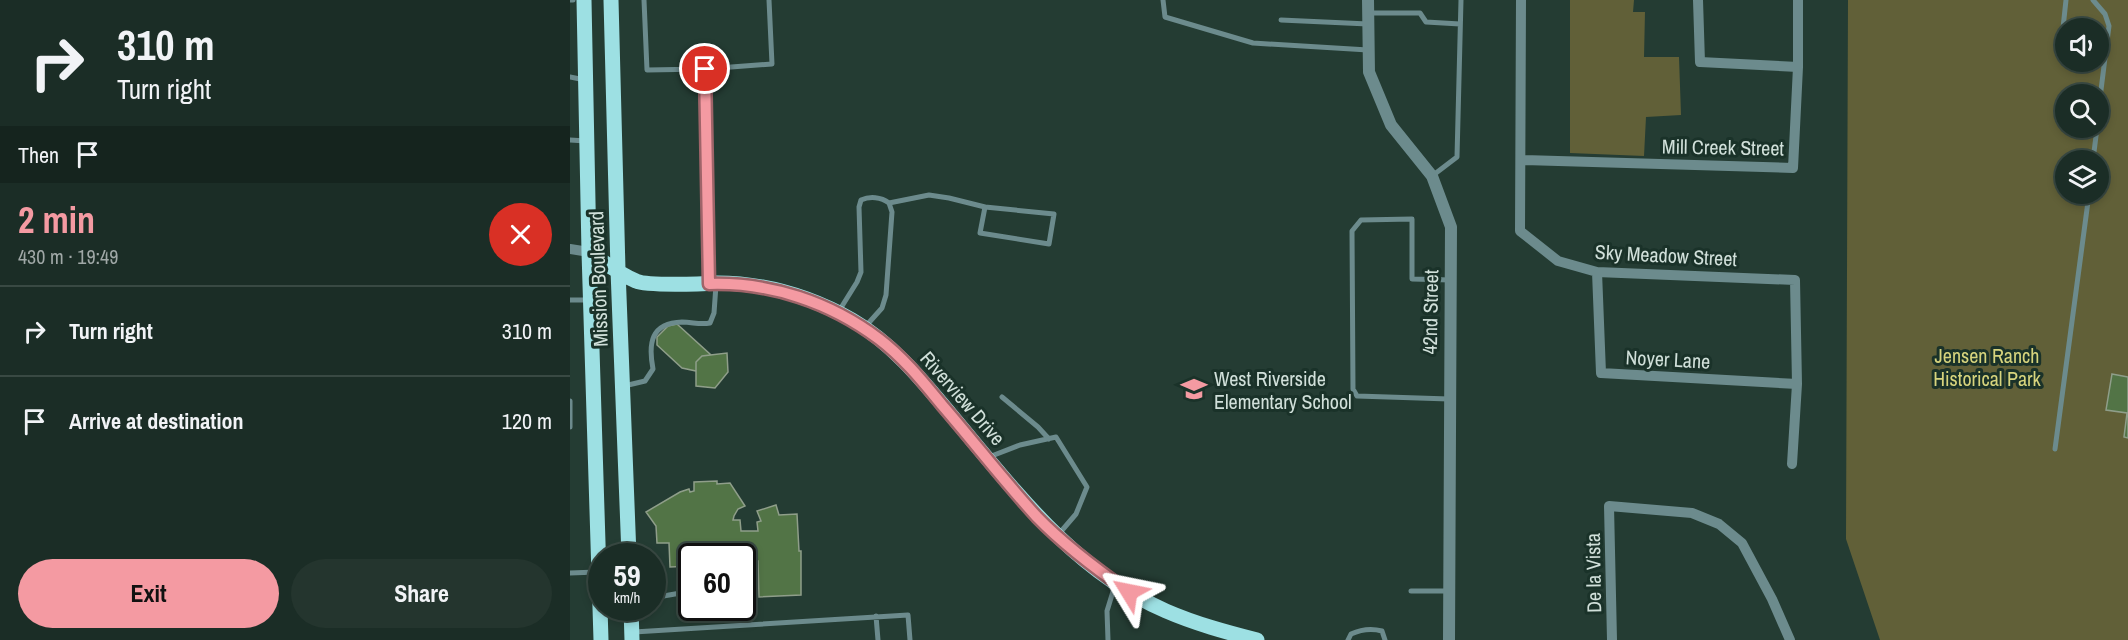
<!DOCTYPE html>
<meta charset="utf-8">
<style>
:root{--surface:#1b2d26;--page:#24352e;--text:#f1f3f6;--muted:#a0a8a7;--line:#394943;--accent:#f49aa2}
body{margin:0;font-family:"Archivo Narrow",sans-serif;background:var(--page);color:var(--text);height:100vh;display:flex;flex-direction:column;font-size:22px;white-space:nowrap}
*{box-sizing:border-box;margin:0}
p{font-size:20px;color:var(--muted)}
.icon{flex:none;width:33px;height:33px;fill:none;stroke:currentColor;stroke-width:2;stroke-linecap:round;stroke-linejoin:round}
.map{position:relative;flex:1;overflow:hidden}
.details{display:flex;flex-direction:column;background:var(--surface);width:570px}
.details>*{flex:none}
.banner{background:#1b2d26;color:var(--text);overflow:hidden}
.controls{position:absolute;left:1485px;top:18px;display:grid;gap:12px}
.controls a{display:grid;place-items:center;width:54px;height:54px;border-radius:50%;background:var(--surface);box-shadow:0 3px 9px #0003,0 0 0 2px var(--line);font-size:30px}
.speed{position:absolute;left:18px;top:543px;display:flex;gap:12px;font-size:30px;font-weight:700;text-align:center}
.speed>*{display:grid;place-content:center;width:78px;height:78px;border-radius:50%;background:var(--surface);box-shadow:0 3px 9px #0003,0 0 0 2px var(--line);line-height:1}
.speed small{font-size:15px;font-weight:400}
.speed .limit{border:3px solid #111;border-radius:9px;background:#fff;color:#111}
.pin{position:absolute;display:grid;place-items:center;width:51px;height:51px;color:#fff;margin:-26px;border:3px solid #fff;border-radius:50%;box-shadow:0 2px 6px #0007}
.me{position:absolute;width:66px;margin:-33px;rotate:305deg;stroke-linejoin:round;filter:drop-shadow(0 0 4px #0008)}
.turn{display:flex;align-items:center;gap:21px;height:126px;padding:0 18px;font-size:27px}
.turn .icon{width:78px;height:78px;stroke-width:2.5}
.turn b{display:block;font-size:42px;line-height:51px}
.then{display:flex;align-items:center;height:57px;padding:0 18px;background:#0003;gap:12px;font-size:22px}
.round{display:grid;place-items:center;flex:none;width:63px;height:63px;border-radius:32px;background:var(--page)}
.head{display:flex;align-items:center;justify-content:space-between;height:102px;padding:0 18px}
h1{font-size:36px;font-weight:800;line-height:45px;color:var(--accent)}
.primary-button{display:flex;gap:12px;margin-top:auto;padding:12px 18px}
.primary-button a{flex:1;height:69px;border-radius:36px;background:var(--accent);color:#111;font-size:24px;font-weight:800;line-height:69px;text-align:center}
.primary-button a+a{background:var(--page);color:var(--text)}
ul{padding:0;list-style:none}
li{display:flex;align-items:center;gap:18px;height:90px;padding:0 18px;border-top:2px solid var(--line)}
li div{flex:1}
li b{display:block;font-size:22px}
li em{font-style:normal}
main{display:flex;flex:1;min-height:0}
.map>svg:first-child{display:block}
</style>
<main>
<section class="details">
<div class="banner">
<div class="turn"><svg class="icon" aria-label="right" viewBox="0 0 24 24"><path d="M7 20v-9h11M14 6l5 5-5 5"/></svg><div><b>310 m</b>Turn right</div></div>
<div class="then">Then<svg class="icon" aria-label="arrive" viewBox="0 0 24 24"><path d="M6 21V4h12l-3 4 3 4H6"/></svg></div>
</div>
<div class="head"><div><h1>2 min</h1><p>430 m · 19:49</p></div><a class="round" style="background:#d93025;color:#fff"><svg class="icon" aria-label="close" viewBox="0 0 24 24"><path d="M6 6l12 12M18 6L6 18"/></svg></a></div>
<ul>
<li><svg class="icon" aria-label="right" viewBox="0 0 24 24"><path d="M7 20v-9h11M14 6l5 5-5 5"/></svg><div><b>Turn right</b></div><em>310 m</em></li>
<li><svg class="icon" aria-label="arrive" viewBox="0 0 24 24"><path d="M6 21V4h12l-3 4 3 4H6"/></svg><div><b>Arrive at destination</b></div><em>120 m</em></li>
</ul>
<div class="primary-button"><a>Exit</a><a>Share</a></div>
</section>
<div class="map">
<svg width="1558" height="640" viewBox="0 0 1558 640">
<rect width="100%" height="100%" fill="#243c33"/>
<!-- green -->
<path fill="#616038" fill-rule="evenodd" d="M1000,0H1064L1063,12H1075L1074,57H1109L1111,115L1076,117L1074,156L1000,153Z
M1278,0H1558V640H1310L1276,539ZM1496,28H1528V62H1496ZM1496,94H1528V128H1496ZM1496,160H1528V194H1496Z"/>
<!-- building -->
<path fill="#527446" stroke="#8f9e8a" stroke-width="1.5" d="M107,324L141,355L132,356L126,362V371L112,368L87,345V337L98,326Z
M157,353L158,372L145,388L126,386V362L132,356Z
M1542,374L1558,377V438L1554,437L1557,413L1536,410Z
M147,481V484L160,483L175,506L168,509L164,516L163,520H170L171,531H188L187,522L191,521L187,511L206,505L209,515L227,514L229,551H231V595L189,597L188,561H182V564H172V556H122V566L100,567L99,543H87L86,526L76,512L110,492L119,489L120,492L124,491V482Z"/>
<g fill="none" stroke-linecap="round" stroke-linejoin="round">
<!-- service -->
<path stroke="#6c8b8d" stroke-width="5" d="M0,0H3
M74,0L77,70L135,69L202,64L199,0
M593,0L595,17L683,43L798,50
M1523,0L1535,14L1539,26L1528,114
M800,13H850L856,22L890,24
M711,20L798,24
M1496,33L1493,28L1496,0
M135,69L139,282
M0,77L15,80
M0,140L16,141
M1523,160L1527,128
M862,176L887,157L891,0
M319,203L359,195L379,198L415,207L410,233L479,244L484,214L415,207
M0,300H19
M269,311L287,282L291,272L289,207L291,200C300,196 311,197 319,203L322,212L316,295L312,308L295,327
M54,386L75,381L83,369C78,343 81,323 112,322C123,322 129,325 140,323L144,313L146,285
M432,397L468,427L479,439
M879,399L787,396L783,389L782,231L791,220L842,219V279L881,280
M0,401V427
M1485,449L1519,194
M419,457L450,445L486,437L517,487L506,514L488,535
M0,573L27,572
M841,591H879
M82,598L122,591
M306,616L308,640
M64,632L338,615L340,640
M538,640L537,611L545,585
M778,640L781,634C792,629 801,628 812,631L815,640"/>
<!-- minor -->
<path stroke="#6c8b8d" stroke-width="10" d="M951,0L950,231L988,261L1027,272L1225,280L1227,384L1222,464
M1128,0L1130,62L1228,67
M952,160L1223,168L1228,67V0
M0,249L19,252
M1027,272L1031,373L1227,384
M1042,640L1039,506L1122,513L1149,524L1172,543L1202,599L1220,640"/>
<!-- tertiary -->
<path stroke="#6c8b8d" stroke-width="12" d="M798,0L799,72L821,125L862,176L881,227L879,640"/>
<!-- primary -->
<path stroke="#9de0e3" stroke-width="15" d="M14,0L19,252L31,640
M41,0L48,270L59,556
M19,252C34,262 49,274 66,281C77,286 132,284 147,283C194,283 241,297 282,320C327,346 359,389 392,428C451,499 509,573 596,611C626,624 656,632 687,640
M61,608L62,640"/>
</g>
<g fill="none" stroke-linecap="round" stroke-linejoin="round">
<!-- route casing -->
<g stroke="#9f6469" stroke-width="15">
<path id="route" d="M135,69L139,284C200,282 260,302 309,339C334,358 353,382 372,405C404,442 434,481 467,517C495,546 526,569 559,592"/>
</g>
<!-- route -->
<use href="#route" stroke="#f49aa2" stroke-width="10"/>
</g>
<!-- icons -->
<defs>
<g id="school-bare" transform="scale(2.07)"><path d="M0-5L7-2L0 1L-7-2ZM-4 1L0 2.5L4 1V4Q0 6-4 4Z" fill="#f49aa2" stroke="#1a3229" stroke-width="2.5" paint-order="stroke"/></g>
</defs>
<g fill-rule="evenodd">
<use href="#school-bare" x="624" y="389"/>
</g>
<g text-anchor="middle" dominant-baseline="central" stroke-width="6" stroke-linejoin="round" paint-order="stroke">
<!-- street labels -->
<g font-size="20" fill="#d1e0da" stroke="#1a3229">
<text transform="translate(1153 147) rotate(1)">Mill Creek Street</text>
<text transform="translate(1096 255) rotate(3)">Sky Meadow Street</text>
<text transform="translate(28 279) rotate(-92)">Mission Boulevard</text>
<text transform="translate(860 312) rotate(-89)">42nd Street</text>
<text transform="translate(1098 359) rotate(3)">Noyer Lane</text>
<text transform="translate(393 398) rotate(49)">Riverview Drive</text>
<text transform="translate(1023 573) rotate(-91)">De la Vista</text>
</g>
<!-- park labels -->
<g font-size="20" fill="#d7d47d" stroke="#1a3229">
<text x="1417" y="355">Jensen Ranch<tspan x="1417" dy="23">Historical Park</tspan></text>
</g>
<!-- poi labels -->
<g font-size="20" fill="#d1e0da" stroke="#1a3229" text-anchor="start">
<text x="644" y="378">West Riverside<tspan x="644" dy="23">Elementary School</tspan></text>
</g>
</g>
</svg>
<div class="controls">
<a><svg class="icon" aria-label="sound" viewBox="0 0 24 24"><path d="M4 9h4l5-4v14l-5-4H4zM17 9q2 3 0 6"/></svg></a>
<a><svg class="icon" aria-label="search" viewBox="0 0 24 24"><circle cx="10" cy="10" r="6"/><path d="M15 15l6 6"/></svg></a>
<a><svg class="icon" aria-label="layers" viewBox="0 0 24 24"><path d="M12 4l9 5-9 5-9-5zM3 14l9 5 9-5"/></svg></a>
</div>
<div class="speed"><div>59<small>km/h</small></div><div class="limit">60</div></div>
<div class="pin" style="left:135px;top:69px;background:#d93025"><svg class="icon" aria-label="arrive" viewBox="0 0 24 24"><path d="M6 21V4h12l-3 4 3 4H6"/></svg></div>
<svg class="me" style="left:559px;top:592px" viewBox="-20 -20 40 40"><path d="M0-17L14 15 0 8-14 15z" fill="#f49aa2" stroke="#fff" stroke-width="4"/></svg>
</div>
</main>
